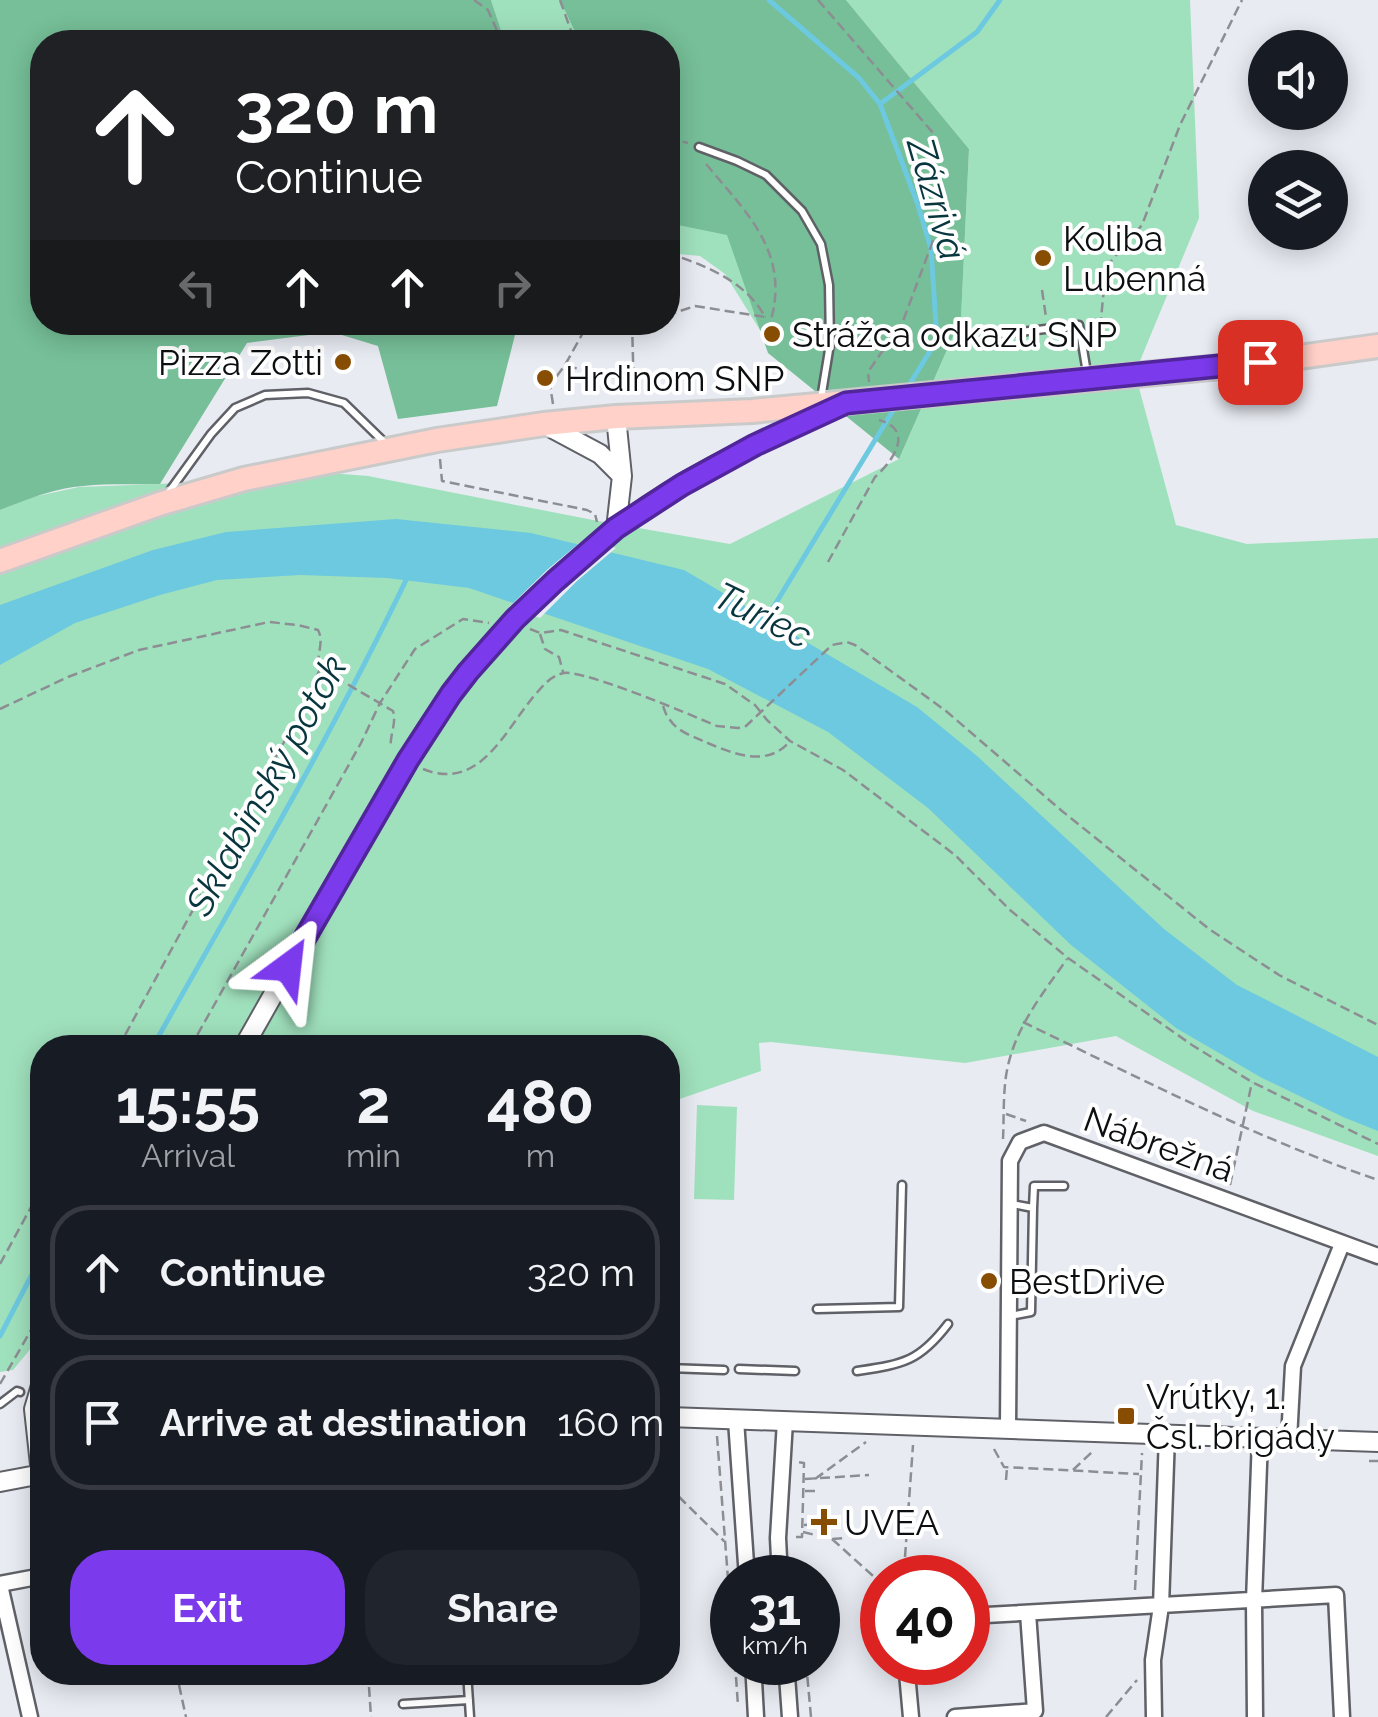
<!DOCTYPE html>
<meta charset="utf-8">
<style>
:root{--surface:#171b24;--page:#20242c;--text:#f1f3f6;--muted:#9ea1a6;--line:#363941;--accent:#7c3aed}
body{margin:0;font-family:Raleway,sans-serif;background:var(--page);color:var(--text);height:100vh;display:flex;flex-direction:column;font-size:38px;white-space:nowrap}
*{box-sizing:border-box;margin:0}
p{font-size:32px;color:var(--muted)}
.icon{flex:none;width:55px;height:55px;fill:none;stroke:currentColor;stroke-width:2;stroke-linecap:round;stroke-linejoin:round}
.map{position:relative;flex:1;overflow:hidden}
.details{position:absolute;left:30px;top:1035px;width:650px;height:650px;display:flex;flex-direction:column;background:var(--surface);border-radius:40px;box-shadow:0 5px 25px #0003}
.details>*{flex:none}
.guide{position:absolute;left:30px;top:30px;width:650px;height:305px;border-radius:40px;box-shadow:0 5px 25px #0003;background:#202124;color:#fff;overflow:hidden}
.tools{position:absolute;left:1248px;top:30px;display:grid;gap:20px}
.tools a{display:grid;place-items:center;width:100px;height:100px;border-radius:50%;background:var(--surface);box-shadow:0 5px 25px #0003;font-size:50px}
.speed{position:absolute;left:710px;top:1555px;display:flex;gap:20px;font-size:50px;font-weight:700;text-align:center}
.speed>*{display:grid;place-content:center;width:130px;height:130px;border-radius:50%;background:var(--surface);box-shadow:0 5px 25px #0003;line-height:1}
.speed small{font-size:25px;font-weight:400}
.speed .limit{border:15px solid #d22;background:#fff;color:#111}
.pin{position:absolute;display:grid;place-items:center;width:85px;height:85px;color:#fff;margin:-42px;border-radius:20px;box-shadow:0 5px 15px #0006}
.me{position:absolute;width:110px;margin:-55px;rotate:30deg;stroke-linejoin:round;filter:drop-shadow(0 0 8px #0008)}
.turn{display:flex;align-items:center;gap:35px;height:210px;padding:0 40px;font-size:45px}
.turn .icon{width:130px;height:130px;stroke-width:2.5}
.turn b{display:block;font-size:70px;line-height:85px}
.lanes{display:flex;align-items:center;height:95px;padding:0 40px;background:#0003;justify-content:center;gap:50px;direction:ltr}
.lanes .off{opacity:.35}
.eta{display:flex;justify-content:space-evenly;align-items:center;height:170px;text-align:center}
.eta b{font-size:60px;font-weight:700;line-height:70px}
.button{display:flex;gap:20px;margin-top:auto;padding:20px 40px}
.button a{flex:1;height:115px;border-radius:40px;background:var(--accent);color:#fff;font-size:40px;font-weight:700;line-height:115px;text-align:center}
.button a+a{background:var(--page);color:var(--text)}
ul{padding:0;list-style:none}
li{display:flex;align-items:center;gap:30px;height:135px;margin:0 20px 15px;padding:0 20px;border:5px solid var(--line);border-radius:40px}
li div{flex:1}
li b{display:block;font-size:38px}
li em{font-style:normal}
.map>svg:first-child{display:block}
</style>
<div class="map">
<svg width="1378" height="1717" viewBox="0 0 1378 1717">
<rect width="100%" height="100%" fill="#e8ebf2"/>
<!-- green -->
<path fill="#a0e1bd" d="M491,0H652L731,204L768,343L725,274L700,256L668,253V42H505Z
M846,0H1190L1199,218L1135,373L1176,525L1247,544L1378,538V1156L1253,1111L1116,1036L965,1063L771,1042L759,1043L761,1071L668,1103V1048H42V1335L13,1370L0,1372V510L28,498L79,487L160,484L317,472L368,476L593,520L730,544L899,459L961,318L969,149Z
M697,1105L737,1107L734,1200L694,1199Z"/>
<!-- forest -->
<path fill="#76bf98" d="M0,0H491L505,42H42V322L518,323L497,406L398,419L378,346L332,332L247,343L160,484C125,485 88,482 54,491C35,496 18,503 0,510Z
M560,0H846L969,149L961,318L899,459L768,353L727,235L668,223V42H580Z"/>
<!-- water -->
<path fill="#6cc9df" d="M396,519L531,533L684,570L917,707L977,756L1164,929L1237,985L1378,1057V1131L1343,1117L1262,1078L1176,1028L1071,945L928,808L828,732L708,669L469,588L387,578L300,575L217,580L160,595L75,623L0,665V605L153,550L226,532Z"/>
<!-- pier -->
<path fill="#e8ebf2" d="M583,540L616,548L577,581L540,618L509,607L548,569Z"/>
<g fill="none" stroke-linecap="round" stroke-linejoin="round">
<!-- stream -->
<path stroke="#6cc9df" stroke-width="5" d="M769,0L859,78L880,104L918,205L931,249L937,340L906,390
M880,104L977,32L1000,0
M765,621L897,404
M152,1048C240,891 331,737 408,576
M0,1336L42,1255"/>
<!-- service casing -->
<g stroke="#5f6167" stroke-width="11">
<path id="service" d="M699,147L737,161L766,175L802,211L821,244L829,285L830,344L821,399
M1003,334L1079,325L1087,373
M166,496L211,434L235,408L265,395L308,393L344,403L385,443
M1033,1208L1034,1186H1064
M817,1309L899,1307L902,1185
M1010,1316L1031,1312L1033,1208L1012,1204
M668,1368L724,1370
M739,1369L795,1371
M857,1371C903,1364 919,1362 948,1324
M0,1404L17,1391L20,1392
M467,1672L470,1717
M403,1704L469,1700"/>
</g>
<!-- minor casing -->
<g stroke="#5f6167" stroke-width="19">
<path id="minor" d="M736,1420L747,1578
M1008,1428L1010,1161L1020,1142L1044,1133L1378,1256
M1289,1439L1293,1366L1342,1244
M898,1573L899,1578
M780,1578L778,1538L785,1421
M0,1584L42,1576
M0,1585L30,1717
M968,1616L1336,1595L1342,1717
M753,1662L756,1717
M786,1662L790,1717
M906,1662L911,1717
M955,1717L1035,1711L1028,1613
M1154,1717L1153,1660L1161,1606L1167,1435
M1255,1717L1254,1601L1260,1438"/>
</g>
<!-- tertiary casing -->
<g stroke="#5f6167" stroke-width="22">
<path id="tertiary" d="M616,417L622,476L616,529
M544,424L600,454L622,476
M243,1048C283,977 323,907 364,836C391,788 418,739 451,694C497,631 556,577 617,528C682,476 761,442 836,407
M668,1417L1378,1442
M41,1474L34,1409L42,1382
M0,1482L42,1474"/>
</g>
<!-- primary casing -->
<g stroke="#cacaca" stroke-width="28">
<path id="primary" d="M0,561L159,504L244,479L437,440L544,424L616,417L752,411L1242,365L1378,346"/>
</g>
<!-- path -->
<path stroke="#8c8e93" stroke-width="2.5" stroke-dasharray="10 5" stroke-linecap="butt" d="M474,0L488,10L502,42
M560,0L575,42
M818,0L934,134L940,222L903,321L868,372L869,382
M668,138L688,143
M706,164C745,211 788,250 772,316L765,317
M668,253C704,265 746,281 765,317L695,306L668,315
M1042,290L1046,317
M1093,321L1101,319L1106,267L1142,225L1180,125L1242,0
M632,322L634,396
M567,366L632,382
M553,404L550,385L565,365L589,322
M440,459L442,481L587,510L595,514L597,522
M828,562L875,477C893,461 915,430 879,420
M530,629L540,633L561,630L725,684L755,705L767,720L790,741L843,770L955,855L1010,910L1068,958L1192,1045L1252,1082L1378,1144
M540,634L545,649L559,657L563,672
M663,706C665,711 666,716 670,720C677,731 692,736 703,741C731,753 767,769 790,741
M0,709L68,677L139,650L269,622L298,625L318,630C325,643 315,656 320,668L393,711C397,724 389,736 391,748
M423,769C479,792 504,732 534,696C543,686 550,676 564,673C585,670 691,715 717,726L738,728L746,726L832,645L847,642L855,645L946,711L1062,811L1209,929L1279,975L1378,1025
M1023,1022C1139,1078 1256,1138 1378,1180
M118,1048L303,707L320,669
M190,1048L361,743L380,703L415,649L463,619L489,623
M1006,1114L1026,1121
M1003,1139C1004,1119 1003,1097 1006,1076C1013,1030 1041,996 1067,959
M1230,1185L1252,1082
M0,1264L42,1187
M0,1384L42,1311
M717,1436L732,1631
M994,1449L1004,1467L1139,1474
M1369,1461H1378
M1073,1470L1093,1451
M805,1479L869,1475
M815,1479L866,1442
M1006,1480L1007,1468
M668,1486L724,1541
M805,1491H816
M804,1525L819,1524
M803,1532L832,1539L846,1538
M796,1537H802L804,1463L797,1462
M832,1539L882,1584
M905,1557L913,1445
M796,1559L798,1578
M1135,1590L1142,1453
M735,1662L738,1706
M806,1662L811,1717
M368,1672L371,1717
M179,1685L186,1717
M1106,1717L1137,1680"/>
<!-- service -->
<use href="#service" stroke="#fff" stroke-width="6"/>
<!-- minor -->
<use href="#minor" stroke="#fff" stroke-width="14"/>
<!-- tertiary -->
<use href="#tertiary" stroke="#fff" stroke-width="18"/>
<!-- primary -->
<use href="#primary" stroke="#ffd1c8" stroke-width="22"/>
</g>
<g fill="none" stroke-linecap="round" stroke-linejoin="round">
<!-- route casing -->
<g stroke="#51269a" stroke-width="25">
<path id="route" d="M288,967L408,760L451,694L468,672L515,619L555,581L616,528L682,485L755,445L846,403L1260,362"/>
</g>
<!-- route -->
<use href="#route" stroke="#7c3aed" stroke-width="18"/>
</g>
<!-- markers -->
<g fill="#874e03" stroke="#fff" stroke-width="4">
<circle cx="1043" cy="258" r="10"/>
<circle cx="772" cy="334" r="10"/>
<circle cx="343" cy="362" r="10"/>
<circle cx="545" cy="378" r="10"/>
<circle cx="989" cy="1281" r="10"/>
<rect x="1116" y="1406" width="20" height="20" rx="5"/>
<path d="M819 1507h10v10h10v10h-10v10h-10v-10h-10v-10h10z"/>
</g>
<g text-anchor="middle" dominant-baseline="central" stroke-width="8" stroke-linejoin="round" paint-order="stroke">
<!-- poi labels -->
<g font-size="35" fill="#0d0e10" stroke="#fff" text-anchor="start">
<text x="1063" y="238">Koliba<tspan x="1063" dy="40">Lubenná</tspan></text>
<text x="792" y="334">Strážca odkazu SNP</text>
<text x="323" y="362" text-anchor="end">Pizza Zotti</text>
<text x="565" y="378">Hrdinom SNP</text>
<text x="1009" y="1281">BestDrive</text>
<text x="1146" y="1396">Vrútky, 1.<tspan x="1146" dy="40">Čsl. brigády</tspan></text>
<text x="844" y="1522">UVEA</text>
</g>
<!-- street labels -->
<g font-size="35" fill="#0d0e10" stroke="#fff">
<text transform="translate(1159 1144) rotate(20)">Nábrežná</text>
</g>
<!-- water labels -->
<g font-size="38" font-style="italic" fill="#08363f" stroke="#fff">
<text transform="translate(937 199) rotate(74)">Zázrivá</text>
<text transform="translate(763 615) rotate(26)">Turiec</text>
<text transform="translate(266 785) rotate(-61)">Sklabinský potok</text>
</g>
</g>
</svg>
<div class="tools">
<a><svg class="icon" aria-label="sound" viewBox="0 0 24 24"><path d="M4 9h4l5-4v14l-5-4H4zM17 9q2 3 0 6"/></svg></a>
<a><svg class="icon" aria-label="layers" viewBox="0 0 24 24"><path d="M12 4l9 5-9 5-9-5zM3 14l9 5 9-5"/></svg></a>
</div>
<div class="speed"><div>31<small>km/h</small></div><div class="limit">40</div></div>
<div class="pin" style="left:1260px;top:362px;background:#d93025"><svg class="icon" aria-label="arrive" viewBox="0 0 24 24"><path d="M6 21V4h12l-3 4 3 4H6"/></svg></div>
<svg class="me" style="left:288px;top:967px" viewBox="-20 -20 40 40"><path d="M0-17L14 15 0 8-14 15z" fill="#7c3aed" stroke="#fff" stroke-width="4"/></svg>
<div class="guide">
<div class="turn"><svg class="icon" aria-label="ahead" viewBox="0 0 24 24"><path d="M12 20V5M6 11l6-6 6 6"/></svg><div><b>320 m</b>Continue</div></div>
<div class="lanes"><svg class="icon off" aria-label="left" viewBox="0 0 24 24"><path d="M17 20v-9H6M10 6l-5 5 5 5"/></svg><svg class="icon" aria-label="ahead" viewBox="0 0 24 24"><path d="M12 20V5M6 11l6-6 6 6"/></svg><svg class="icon" aria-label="ahead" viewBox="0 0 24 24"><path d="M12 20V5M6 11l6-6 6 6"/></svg><svg class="icon off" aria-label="right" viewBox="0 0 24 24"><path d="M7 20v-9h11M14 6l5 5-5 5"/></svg></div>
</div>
<section class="details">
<div class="eta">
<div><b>15:55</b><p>Arrival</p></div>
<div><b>2</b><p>min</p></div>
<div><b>480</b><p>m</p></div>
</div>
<ul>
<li><svg class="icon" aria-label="ahead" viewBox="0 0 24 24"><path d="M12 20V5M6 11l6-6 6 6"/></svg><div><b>Continue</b></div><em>320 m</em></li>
<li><svg class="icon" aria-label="arrive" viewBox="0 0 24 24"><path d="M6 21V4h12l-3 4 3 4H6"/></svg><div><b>Arrive at destination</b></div><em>160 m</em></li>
</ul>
<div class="button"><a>Exit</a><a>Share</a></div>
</section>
</div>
